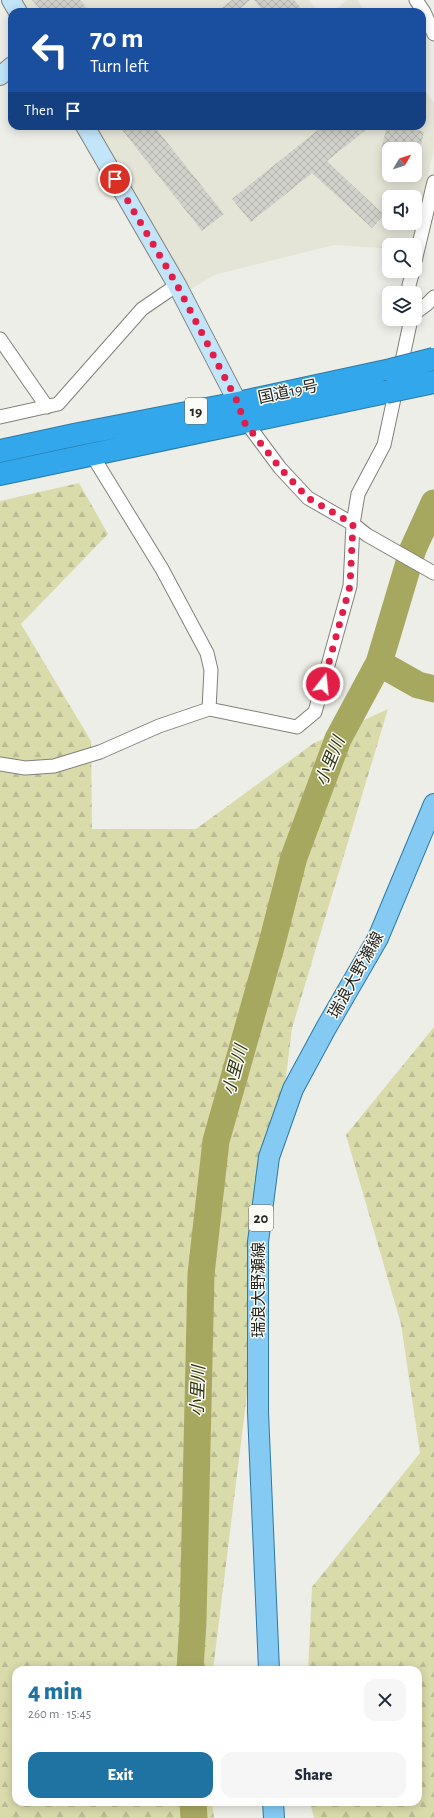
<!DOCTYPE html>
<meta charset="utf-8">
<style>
:root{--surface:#fff;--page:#f6f6f7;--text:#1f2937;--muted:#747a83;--accent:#1f73a3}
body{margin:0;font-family:"Alegreya Sans","Noto Sans JP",sans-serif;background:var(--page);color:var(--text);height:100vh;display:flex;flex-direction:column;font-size:15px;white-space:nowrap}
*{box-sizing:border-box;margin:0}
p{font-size:13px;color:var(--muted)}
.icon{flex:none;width:22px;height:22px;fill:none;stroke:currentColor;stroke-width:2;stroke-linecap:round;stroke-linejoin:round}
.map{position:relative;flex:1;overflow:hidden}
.details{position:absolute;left:12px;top:1666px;width:410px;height:140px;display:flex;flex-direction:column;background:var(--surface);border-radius:12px;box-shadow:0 2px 10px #0003}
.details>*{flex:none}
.guide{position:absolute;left:8px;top:8px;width:418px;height:122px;border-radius:12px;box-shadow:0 2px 10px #0003;background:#1a4fa0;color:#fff;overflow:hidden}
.needle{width:26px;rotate:51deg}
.fabs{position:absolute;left:382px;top:142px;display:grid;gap:8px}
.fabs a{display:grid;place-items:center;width:40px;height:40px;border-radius:8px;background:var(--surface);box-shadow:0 2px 10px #0003;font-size:20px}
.pin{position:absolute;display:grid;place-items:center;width:34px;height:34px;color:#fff;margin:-17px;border:2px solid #fff;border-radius:50%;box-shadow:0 1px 4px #0007}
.me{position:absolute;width:44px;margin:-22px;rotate:16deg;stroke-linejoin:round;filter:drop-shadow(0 0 3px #0008)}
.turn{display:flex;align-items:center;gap:14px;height:84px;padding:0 16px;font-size:18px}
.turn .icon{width:52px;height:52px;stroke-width:2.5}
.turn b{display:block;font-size:28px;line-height:34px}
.then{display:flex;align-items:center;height:38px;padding:0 16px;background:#0003;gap:8px;font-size:15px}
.round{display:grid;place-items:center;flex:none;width:42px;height:42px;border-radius:12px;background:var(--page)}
.overview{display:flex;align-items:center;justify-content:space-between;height:68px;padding:0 16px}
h1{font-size:24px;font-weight:800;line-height:30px;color:var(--accent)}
.cta{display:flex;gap:8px;margin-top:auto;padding:8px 16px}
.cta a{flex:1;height:46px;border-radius:12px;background:var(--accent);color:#fff;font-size:16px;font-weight:800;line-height:46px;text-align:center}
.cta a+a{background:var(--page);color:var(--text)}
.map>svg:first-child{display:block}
</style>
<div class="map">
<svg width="434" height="1818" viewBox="0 0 434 1818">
<defs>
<pattern id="forest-firs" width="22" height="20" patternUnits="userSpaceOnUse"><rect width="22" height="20" fill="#dadbab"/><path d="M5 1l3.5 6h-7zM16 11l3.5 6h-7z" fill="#bbbc93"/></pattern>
<pattern id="building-cross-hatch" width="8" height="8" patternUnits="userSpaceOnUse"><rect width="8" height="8" fill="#d0d1ca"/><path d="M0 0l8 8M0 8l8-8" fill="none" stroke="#b2b3ad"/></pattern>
</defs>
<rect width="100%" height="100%" fill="#eeeee8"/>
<!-- built -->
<path fill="#e4e5d7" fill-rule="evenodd" d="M17,0H309L319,12H24Z
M347,0H357L366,12H333Z
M422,87L434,103V148L413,245H389V254L382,248L334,245L214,275L188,291L91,126H422ZM389,149H415V175H389ZM389,197H415V223H389Z"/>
<!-- forest -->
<path fill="url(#forest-firs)" d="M79,483L108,534L21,624L91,741L92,829H196L314,743L388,709L292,1028L213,1670H16V1802H212L214,1818H0V501Z
M434,1027V1818H314L310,1802H418V1670H308L312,1587L420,1453L401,1324L346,1135Z"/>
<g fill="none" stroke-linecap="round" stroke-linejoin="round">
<!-- river -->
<path stroke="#a7a860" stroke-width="27" d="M379,663L418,685L434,689
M190,1670L193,1621L201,1274L216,1141L272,943L294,857L338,739L379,663L413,549L434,503
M193,1802L194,1818"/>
</g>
<!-- building -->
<path fill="url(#building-cross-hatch)" d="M32,0H80L90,12H43Z
M232,0H250L236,12H216Z
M254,0H294L304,12H264Z
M119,126H154L224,214L202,231Z
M323,126H371L327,161L384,215L372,228L312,173L251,222L232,199Z
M387,126H402L424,132L420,149H381Z"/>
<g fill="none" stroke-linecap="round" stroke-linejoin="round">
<!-- street casing -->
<g stroke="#80817b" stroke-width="15">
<path id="street" d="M416,0L424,12L434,34
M415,261L434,182
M410,293L409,285L413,271
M415,313L427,304L434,297
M0,339L47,407
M0,417L58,404L142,309L177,285
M243,418L280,468L308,498L353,524L367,535L434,573
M92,455L162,569L207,653L211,670L209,709
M0,764L25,768L54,766L100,752L159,726L209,709L297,727L315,712L350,586L353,524L358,494L384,445L411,319"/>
</g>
<!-- secondary casing -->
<g stroke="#80817b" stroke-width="20">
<path id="secondary" d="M11,0L18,12
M0,76L12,66
M85,126L177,285L238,403"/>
</g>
<!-- primary casing -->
<g stroke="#2d7aa5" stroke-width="22">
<path id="primary" d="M269,1670L258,1412V1242L269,1157L293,1089L326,1028L378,938L434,804
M273,1802L274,1818"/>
</g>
<!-- highway casing -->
<g stroke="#2d7aa5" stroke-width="24">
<path id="highway" d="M0,451L74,435L238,403L391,370
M0,474L386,392"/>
</g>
<!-- street -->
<use href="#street" stroke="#fff" stroke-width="13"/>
<!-- secondary -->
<use href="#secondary" stroke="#c2e5f9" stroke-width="18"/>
<!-- primary -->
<use href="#primary" stroke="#84caf3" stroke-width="20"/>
<!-- highway -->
<use href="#highway" stroke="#32a7eb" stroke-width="22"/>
<!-- highway-bridge casing -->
<g stroke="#2d7aa5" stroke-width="24" stroke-linecap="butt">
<path id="highway-bridge" d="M391,370L434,359
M386,392L434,382"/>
</g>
<!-- highway-bridge -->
<use href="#highway-bridge" stroke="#32a7eb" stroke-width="22"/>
</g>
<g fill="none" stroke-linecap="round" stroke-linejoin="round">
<!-- route -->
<path stroke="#e11d48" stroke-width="7" stroke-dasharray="0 12.6" d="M115,179L177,285L238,403L244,422L280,468L308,498L353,524L350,586L323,684"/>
</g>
<g text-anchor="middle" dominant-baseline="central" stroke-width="3" stroke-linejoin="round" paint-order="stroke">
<!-- shield labels -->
<g fill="#fbfcf5" stroke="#646661" stroke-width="1">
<rect x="185" y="398" width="22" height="26" rx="3"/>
<rect x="249" y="1205" width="24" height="26" rx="3"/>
</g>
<g font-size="15" font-weight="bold" fill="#242522">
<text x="196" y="411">19</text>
<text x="261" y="1218">20</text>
</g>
<!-- street labels -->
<g font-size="16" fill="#242522" stroke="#fbfcf5">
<text transform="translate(288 392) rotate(-12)">国道19号</text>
<text transform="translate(356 975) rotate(-61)">瑞浪大野瀬線</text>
<text transform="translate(259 1290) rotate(-90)">瑞浪大野瀬線</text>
</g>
<!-- water labels -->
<g font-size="17" font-style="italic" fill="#323212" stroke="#fbfcf5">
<text transform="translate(330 761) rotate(-68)">小里川</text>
<text transform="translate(235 1070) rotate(-75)">小里川</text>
<text transform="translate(198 1391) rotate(-88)">小里川</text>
</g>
</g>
</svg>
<div class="fabs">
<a><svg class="needle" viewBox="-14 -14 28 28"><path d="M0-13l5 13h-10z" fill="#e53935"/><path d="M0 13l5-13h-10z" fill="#747a83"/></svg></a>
<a><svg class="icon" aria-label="sound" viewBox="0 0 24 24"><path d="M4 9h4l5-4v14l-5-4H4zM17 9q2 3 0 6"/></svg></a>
<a><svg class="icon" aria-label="search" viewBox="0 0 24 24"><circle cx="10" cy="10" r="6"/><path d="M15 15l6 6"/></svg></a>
<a><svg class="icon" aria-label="layers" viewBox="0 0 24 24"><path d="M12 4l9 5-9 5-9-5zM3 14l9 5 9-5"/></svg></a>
</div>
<div class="pin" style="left:115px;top:179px;background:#d93025"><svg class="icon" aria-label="arrive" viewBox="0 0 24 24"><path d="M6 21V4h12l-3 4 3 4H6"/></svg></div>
<svg class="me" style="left:323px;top:684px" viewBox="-20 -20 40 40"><circle r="17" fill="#e11d48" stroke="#fff" stroke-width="3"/><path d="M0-11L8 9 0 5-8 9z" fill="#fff"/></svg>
<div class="guide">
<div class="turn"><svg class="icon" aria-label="left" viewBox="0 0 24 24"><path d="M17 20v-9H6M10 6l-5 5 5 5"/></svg><div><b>70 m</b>Turn left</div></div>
<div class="then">Then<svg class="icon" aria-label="arrive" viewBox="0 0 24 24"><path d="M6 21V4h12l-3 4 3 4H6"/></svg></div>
</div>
<section class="details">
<div class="overview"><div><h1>4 min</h1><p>260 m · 15:45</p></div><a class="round"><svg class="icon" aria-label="close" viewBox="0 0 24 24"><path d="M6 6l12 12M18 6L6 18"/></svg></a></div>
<div class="cta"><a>Exit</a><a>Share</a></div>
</section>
</div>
